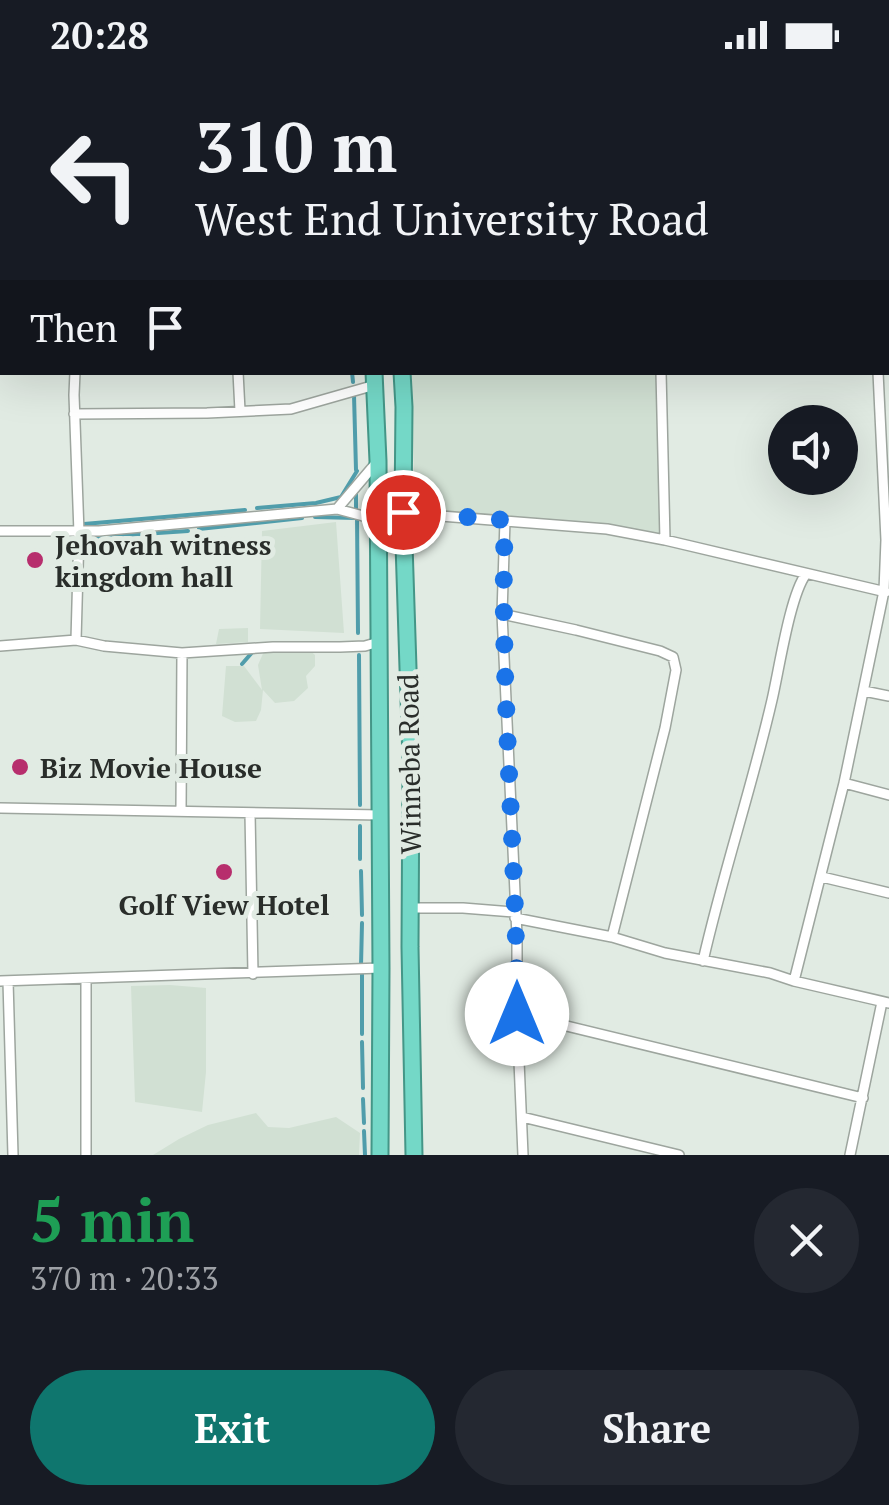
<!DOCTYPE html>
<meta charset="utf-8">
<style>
:root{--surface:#171b24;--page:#242831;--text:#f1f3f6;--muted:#9ea1a6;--accent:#0f766e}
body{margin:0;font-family:"PT Serif",serif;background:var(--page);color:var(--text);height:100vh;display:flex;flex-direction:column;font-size:38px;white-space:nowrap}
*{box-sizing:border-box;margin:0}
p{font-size:32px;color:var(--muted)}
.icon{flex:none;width:55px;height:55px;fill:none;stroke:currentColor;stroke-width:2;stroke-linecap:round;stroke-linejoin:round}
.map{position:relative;height:1085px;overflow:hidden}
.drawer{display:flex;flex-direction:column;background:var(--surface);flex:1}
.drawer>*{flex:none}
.hud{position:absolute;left:0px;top:0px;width:890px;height:305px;box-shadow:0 10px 40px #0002;background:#171b24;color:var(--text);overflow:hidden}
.tools{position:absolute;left:768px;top:335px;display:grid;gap:20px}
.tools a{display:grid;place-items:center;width:90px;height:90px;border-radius:50%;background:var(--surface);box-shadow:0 10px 40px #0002;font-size:50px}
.pin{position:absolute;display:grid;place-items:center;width:85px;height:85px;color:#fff;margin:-42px;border:5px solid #fff;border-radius:50%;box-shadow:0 2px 10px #0007}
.me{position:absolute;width:110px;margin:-55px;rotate:0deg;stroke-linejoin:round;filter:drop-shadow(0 0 8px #0008)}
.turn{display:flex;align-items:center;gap:35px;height:210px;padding:0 30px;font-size:45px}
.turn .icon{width:130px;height:130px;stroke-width:2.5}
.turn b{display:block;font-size:70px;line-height:85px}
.then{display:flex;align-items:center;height:95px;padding:0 30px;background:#0003;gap:20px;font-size:38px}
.round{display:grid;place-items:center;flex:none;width:105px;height:105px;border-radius:52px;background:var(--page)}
.overview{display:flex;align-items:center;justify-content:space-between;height:170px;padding:0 30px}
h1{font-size:60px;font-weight:600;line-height:75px;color:#1e9e55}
.button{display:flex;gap:20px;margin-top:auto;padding:20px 30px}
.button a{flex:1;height:115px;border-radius:60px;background:var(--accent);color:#fff;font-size:40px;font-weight:600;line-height:115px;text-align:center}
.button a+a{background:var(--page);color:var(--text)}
.status{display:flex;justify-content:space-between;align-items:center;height:70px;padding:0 50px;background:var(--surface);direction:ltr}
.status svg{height:28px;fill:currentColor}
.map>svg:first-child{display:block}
</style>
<div class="status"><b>20:28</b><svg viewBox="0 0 49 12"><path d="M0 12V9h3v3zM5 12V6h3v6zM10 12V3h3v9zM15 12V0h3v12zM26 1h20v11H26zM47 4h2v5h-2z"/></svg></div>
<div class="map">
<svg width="889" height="1085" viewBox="0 0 889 1085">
<rect width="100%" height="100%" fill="#e1ebe3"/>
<!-- built -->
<path fill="#d1e0d3" d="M411,303H657L663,465L510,452L415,440Z
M336,452L344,563L260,559L262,461Z
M248,558V572L216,574L219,559Z
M307,578L315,585V596L306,606L308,618L294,631L275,633L263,620L261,640L256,651L235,652L222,646L226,596H244L262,620L258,595L265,579Z
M170,915L206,918V1002L202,1042L135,1032L131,916Z
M256,1043L268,1057L289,1058L336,1047L360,1063L359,1085H153L179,1069L208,1055Z"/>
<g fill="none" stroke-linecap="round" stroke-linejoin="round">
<!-- stream -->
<path stroke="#509dab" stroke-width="4" d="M315,0V2
M352,302L353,312
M354,325L356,400
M356,419V441
M257,438L316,433L341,427L357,401
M357,446L358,563
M315,447L355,448
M84,454L245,440
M199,459L302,448
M83,468L188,461
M359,585L360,735
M242,594L255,579
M360,789V756
M361,801L362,845
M361,896L362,853
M362,904V964
M362,972L363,1018
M363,1029L364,1053
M364,1061L365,1085"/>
<!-- minor casing -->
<g stroke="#9da59e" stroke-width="12">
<path id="minor" d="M207,0L208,2
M25,2L26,0
M599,2L639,0
M0,149L2,150
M888,256H889
M75,302L74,325L79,463L76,570
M238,302L240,341
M661,302L665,470
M74,344L207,343L291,339L375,315
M337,439L377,392
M403,443L607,459L665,470L886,522
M505,450L502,544L517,866V944L523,1085
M0,461H99L337,439L378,450
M502,544L576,560L660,581L673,587L676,600L665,658L612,867
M0,576L76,570L104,576L182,583L273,577H340L365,576L379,572
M864,621L889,626
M844,713L889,725
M0,738L380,745
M181,741L182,583
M250,743L253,904
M822,807L889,823
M411,838H463L514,842
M515,848L612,867L665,883L770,903L794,911L889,933
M703,891C723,803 752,717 772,630C779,600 790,525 806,504
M0,911L381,898
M8,911L13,1085
M794,911L844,713L884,521L886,470L878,302
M517,944L863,1028
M522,1047L679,1085
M86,1085V909
M850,1085L882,932"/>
</g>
<!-- trunk casing -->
<g stroke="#449687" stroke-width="19">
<path id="trunk" d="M345,0V2
M372,0V2
M374,302L378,391L381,898L380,1085
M402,302L404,337L403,443L411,691L410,877L414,1085"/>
</g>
<!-- minor -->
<use href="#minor" stroke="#fff" stroke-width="9"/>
<!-- trunk -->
<use href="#trunk" stroke="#74d8c7" stroke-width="15"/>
</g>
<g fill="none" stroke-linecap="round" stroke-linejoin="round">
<!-- route -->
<path stroke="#1a73e8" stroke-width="18" stroke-dasharray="0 32.4" d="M403,442L505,450C499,615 517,780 517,944"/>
</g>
<!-- markers -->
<g fill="#b72e6d" stroke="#e1ebe3" stroke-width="4">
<circle cx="35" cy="490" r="10"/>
<circle cx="20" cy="697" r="10"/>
<circle cx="224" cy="802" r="10"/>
</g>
<g text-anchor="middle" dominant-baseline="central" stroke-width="10" stroke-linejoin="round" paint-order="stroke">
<!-- poi labels -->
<g font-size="28" font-weight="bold" fill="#292d2a" stroke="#e1ebe3" text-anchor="start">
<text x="55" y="474">Jehovah witness<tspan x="55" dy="32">kingdom hall</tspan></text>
<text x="40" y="697">Biz Movie House</text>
<text x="224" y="834" text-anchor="middle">Golf View Hotel</text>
</g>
<!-- street labels -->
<g font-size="28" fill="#292d2a" stroke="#e1ebe3">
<text transform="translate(409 694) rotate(-91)">Winneba Road</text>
</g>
</g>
</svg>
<div class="tools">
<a><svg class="icon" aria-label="sound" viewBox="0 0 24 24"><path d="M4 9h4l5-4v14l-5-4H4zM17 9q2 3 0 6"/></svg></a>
</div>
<div class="pin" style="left:403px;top:442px;background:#d93025"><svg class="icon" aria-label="arrive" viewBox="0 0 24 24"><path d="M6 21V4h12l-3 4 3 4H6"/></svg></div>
<svg class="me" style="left:517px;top:944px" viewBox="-20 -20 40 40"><circle r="19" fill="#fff"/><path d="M0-13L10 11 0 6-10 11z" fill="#1a73e8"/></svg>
<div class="hud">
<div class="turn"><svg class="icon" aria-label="left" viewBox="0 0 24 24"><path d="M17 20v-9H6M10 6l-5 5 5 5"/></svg><div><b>310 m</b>West End University Road</div></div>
<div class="then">Then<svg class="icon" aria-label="arrive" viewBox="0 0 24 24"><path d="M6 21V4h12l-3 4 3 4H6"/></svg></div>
</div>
</div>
<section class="drawer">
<div class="overview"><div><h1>5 min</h1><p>370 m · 20:33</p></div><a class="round"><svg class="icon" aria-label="close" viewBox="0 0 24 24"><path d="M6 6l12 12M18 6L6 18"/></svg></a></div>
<div class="button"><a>Exit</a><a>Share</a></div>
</section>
